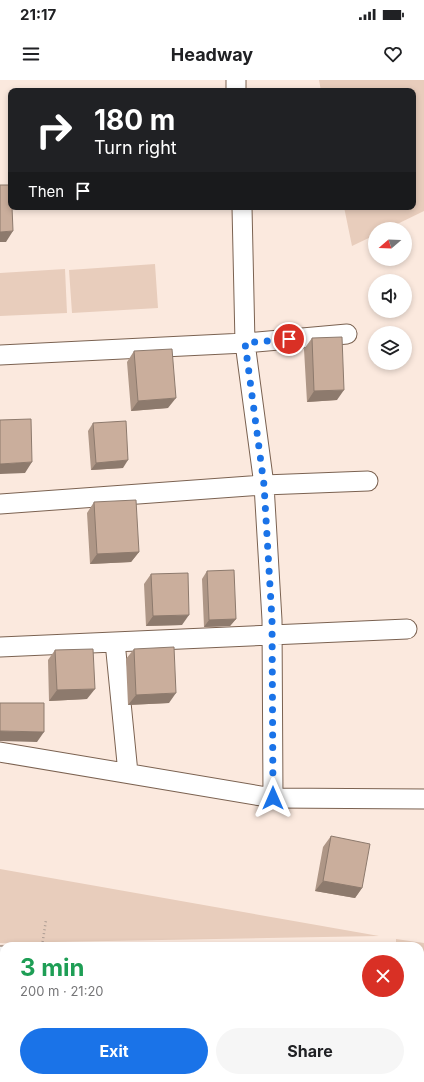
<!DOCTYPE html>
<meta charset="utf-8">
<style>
:root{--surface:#fff;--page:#f6f6f6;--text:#202124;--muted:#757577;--accent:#1a73e8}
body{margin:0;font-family:Inter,sans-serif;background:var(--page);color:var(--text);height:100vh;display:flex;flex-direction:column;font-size:15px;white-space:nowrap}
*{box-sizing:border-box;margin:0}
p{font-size:13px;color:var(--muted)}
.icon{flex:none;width:22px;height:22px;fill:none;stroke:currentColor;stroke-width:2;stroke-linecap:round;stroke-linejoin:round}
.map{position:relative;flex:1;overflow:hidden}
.sheet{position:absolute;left:0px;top:862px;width:424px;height:140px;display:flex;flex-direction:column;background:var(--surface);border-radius:12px 12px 0 0;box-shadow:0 2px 6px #0003}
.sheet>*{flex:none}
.banner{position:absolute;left:8px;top:8px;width:408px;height:122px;border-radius:8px;box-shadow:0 2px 6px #0003;background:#202124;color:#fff;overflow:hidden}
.needle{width:26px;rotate:251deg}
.fabs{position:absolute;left:368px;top:142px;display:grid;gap:8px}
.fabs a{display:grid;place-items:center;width:44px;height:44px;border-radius:50%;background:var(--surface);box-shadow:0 2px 6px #0003;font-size:20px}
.pin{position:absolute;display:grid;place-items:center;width:34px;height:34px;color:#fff;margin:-17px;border:2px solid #fff;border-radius:50%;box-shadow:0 1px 4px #0007}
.me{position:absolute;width:44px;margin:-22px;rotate:0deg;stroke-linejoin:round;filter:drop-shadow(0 0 3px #0008)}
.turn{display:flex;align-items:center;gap:14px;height:84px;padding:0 20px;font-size:18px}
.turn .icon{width:52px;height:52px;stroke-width:2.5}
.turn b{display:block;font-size:28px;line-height:34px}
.then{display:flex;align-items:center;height:38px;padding:0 20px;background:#0003;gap:8px;font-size:15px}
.round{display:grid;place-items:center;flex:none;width:42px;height:42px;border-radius:21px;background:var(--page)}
.head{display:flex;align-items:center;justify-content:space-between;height:68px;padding:0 20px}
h1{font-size:24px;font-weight:700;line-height:30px;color:#1e9e55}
.cta{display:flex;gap:8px;margin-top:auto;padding:8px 20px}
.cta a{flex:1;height:46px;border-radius:24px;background:var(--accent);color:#fff;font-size:16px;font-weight:700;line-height:46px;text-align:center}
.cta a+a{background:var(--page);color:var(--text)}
.status{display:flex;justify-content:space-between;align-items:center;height:28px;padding:0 20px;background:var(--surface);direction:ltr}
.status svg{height:11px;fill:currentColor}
header{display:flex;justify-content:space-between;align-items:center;height:52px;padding:0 20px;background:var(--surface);font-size:18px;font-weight:700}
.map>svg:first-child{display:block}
</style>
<div class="status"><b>21:17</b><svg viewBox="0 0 49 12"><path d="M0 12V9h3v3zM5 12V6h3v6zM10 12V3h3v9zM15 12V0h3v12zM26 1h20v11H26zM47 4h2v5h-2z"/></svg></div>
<header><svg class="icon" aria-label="menu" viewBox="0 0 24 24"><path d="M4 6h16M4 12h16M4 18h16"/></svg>Headway<svg class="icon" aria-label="heart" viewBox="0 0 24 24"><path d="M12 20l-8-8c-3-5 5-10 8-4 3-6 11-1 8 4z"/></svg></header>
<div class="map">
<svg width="424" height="1002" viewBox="0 0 424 1002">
<rect width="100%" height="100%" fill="#fbe9de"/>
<!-- green -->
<path fill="#e8cdbc" d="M319,0H424V131L387,149H375V155L352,166L344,127H413V11H321Z
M155,184L158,228L72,233L69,190Z
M65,189L67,233L0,236V193Z
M0,789L379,856L0,863Z
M396,859L424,863V1002H396V998H420V866H396Z"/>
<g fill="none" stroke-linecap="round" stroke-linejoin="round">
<!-- street casing -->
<g stroke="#7b6251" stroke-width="21">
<path id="street" d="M236,0V11
M242,127L245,263L264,405L272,540L273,718
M0,275L245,263L347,254
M0,424L264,405L368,401
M115,562L128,693
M0,567L407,549
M0,672L273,718L424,719
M0,876H4
M0,998L378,1000"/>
</g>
<!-- path -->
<path stroke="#ad9d94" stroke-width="2.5" stroke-dasharray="1 3" stroke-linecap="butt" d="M42,866L46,840"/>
<!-- street -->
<use href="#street" stroke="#fff" stroke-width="19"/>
</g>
<!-- wall -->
<path fill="#ae9686" d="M312,258L337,320L307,322L304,269Z
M134,271L168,328L131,331L127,282Z
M93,343L123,388L91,390L88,351Z
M94,422L139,472L131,482L90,484L87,433Z
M207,491L236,539L230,546L204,547L202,499Z
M151,494L182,545L146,546L144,504Z
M134,569L169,623L128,625L126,579Z
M55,570L87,619L49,621L48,580Z
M331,756L362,808L355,818L315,811L323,767Z"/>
<!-- shaded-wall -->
<path fill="#8d7a6d" d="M13,151L6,162H0V152Z
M344,310L337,320L307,322L314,311Z
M176,318L168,328L131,331L138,321Z
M128,380L123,388L91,390L96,383Z
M32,382L25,393L0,394V384Z
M139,472L131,482L90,484L97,474Z
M189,535L182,545L146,546L153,536Z
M236,539L230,546L204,547L209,540Z
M95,609L87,619L49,621L57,610Z
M176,613L169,623L128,625L136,615Z
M0,651L44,652L37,662L0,661Z
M323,801L362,808L355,818L315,811Z"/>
<!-- building -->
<path fill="#caae9c" stroke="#8d7a6d" d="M0,105H10L11,127H12L13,151L0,152Z
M342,257L344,310L314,311L312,258Z
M172,269L176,318L138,321L134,271Z
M31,339L32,382L0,384V340Z
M126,341L128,380L96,383L93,343Z
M136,420L139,472L97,474L94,422Z
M234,490L236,539L209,540L207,491Z
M188,493L189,535L153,536L151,494Z
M174,567L176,613L136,615L134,569Z
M93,569L95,609L57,610L55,570Z
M0,623H44V652L0,651Z
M331,756L370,764L362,808L323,801Z"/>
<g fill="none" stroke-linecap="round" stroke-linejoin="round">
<!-- route -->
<path stroke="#1a73e8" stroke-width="7" stroke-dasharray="0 12.6" d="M273,718L272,540L264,405L245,263L289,259"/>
</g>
</svg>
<div class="fabs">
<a><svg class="needle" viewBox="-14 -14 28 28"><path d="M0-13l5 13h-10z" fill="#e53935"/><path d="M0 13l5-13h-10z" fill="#757577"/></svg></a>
<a><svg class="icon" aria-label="sound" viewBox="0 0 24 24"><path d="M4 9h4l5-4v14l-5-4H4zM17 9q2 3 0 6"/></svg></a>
<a><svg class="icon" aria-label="layers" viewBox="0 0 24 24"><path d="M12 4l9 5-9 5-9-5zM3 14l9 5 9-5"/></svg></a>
</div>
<div class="pin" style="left:289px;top:259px;background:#d93025"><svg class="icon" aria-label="arrive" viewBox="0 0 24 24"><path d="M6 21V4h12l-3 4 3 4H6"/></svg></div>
<svg class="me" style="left:273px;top:718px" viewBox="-20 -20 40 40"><path d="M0-17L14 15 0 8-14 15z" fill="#1a73e8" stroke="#fff" stroke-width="4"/></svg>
<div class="banner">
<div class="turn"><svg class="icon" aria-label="right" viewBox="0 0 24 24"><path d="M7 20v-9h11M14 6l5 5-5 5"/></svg><div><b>180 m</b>Turn right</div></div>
<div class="then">Then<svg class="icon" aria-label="arrive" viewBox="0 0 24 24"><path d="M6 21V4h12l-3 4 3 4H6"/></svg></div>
</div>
<section class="sheet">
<div class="head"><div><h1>3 min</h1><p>200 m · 21:20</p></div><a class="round" style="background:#d93025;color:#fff"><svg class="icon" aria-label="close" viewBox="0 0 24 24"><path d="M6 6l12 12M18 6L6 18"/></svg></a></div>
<div class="cta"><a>Exit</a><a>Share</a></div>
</section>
</div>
